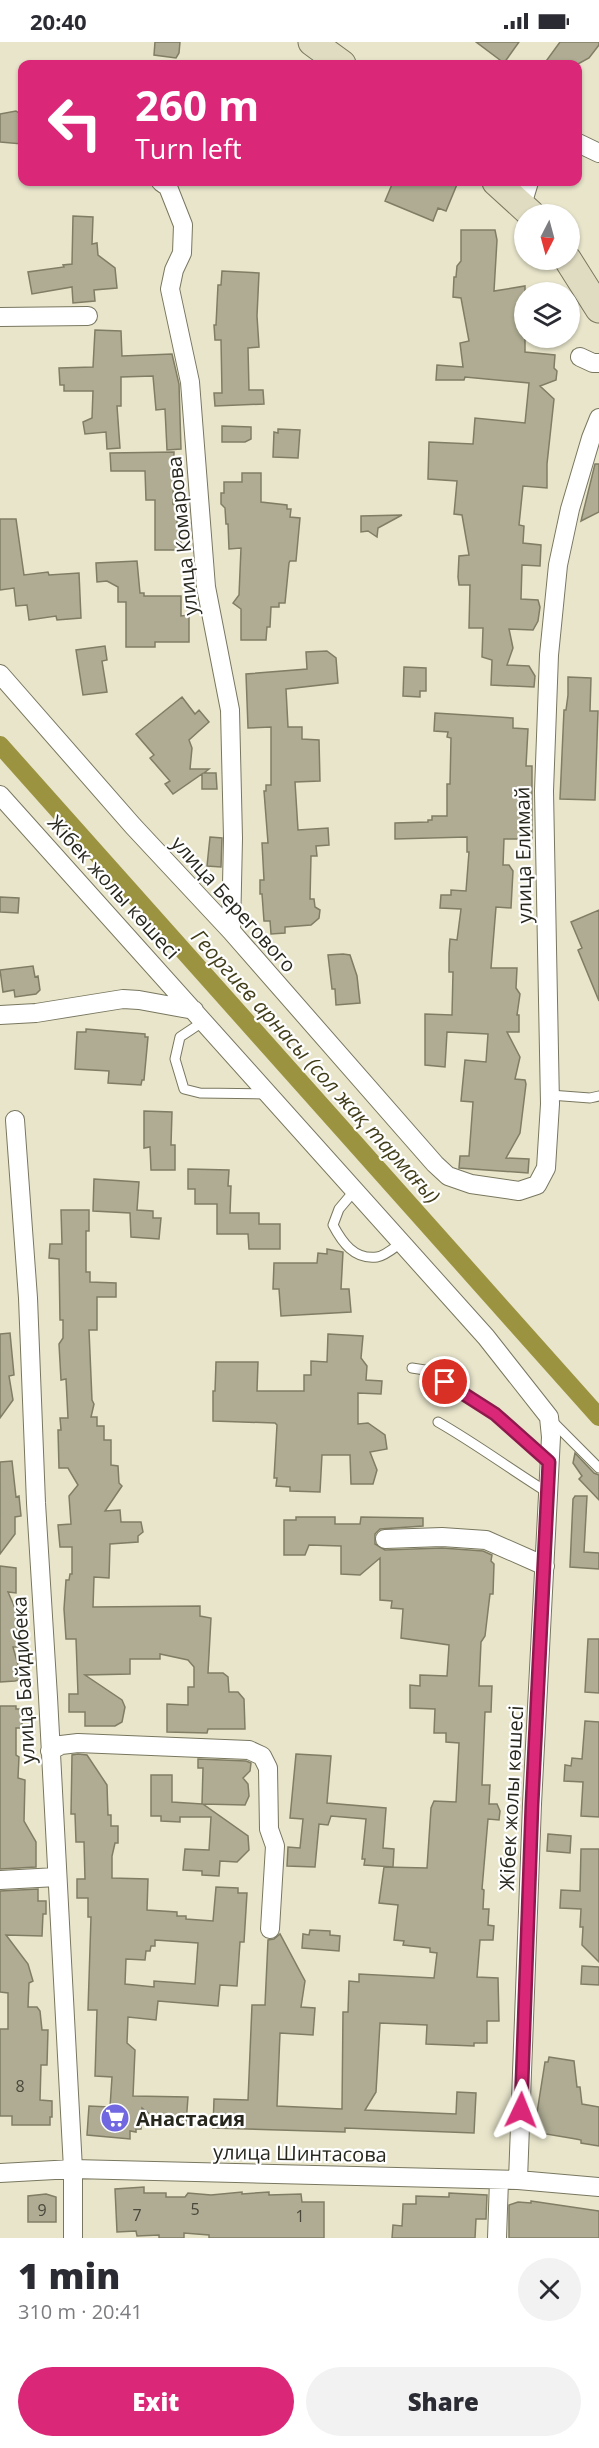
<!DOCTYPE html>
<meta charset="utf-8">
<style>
:root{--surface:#fff;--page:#f2f2f3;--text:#2b2b33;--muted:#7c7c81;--accent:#db2777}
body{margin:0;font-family:"Open Sans",sans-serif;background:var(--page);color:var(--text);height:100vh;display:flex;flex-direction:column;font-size:22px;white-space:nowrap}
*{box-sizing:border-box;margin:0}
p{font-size:20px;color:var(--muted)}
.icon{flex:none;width:33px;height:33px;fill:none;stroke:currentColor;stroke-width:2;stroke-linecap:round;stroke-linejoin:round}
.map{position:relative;height:2196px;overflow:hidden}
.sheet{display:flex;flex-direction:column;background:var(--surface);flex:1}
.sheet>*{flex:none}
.banner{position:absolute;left:18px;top:18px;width:564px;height:126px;border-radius:12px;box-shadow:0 2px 4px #0004;background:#db2777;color:#fff;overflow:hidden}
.needle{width:39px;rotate:186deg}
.fabs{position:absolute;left:514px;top:162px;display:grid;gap:12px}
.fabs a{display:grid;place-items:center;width:66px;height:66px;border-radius:50%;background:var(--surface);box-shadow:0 2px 4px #0004;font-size:30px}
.pin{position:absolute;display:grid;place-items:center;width:51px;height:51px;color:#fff;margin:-26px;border:3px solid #fff;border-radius:50%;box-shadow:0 2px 6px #0007}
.me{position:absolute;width:66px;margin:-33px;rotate:2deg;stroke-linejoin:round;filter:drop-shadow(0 0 4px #0008)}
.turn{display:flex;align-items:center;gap:21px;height:126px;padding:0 18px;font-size:27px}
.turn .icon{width:78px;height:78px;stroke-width:2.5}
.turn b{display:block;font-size:42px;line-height:51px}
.round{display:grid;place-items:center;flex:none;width:63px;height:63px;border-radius:32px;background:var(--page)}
.head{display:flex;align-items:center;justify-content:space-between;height:102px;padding:0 18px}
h1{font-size:36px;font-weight:800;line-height:45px}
.primary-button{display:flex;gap:12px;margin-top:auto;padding:12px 18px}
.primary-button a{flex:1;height:69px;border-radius:36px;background:var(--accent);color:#fff;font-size:24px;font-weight:800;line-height:69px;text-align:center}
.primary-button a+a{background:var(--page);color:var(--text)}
.status{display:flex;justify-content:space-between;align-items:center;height:42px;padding:0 30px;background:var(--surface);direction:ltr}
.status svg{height:16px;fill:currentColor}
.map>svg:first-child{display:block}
</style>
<div class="status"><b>20:40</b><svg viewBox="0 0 49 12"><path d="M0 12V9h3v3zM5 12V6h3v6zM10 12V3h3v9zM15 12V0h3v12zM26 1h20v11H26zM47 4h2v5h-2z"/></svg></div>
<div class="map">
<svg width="599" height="2196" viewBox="0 0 599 2196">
<rect width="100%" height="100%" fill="#e8e5cb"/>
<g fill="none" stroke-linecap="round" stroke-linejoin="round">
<!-- canal -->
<path stroke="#9c9341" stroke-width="18" d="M0,703L599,1375"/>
</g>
<!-- building -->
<path fill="#afac93" stroke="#807d65" stroke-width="1.5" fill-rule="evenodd" d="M155,0H180L179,11L176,16L154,13Z
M476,0H519L504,21Z
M560,0H599V3L589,16L578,22H544Z
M16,69L22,73V102L0,100V72Z
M393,140H458L446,169L438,166L433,179L385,159Z
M73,174L93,175L92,202L97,201L98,213L115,226L117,246L94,248L95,259L73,261L72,245L32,252L28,230L64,225L63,223L72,222Z
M461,188H495L497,198L494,249L525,244V310L555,313L554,326L557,329L556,338L540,344L554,357L547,422V446L523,444L519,483L524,484L523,501L541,503L540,524L522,523L521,557L538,558L540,565L538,579L533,588L509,587L513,606L507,623L529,624L535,634L534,645L491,643L492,618L482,615L483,586H469L470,543H459L458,535L459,514L469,513L462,473L454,472L457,439L428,437L429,400L473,402L475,376L525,381L529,341L465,335L464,338H436L437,323L463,325L460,301L469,299L461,256L453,255L454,235H456L457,224L461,219Z
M222,229L259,231L257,274L259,305L248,306L249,348H263L264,362L215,364L214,351H222L221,298H215L214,283H216L218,243H221Z
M95,288L121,289L122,314L172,312L179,342L181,407L167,408L165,367L156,368L153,334L121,335V364H117L120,406L107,407L106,390L85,392L83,380L92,376L93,349H64V343H60L59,326L93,325Z
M222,384L251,385V397L245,400H222Z
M278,387L300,388L298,416L273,415L274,390L278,391Z
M174,410L173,462H177V482H181V508H155V458H146L145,429H111L110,411Z
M595,422H599V470L581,479Z
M242,431H261V460L287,463V467H291L290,475L300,476L296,519H290L289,521L285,561H279V565H271L270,585H267L266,598H241V567L233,561L239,553L241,506L229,507L228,482H226L225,466L221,462V451H224V440H242Z
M402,473L378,486L377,495L368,489L361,490V474Z
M0,477H16L24,533L48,530L49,533L79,531L81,576L57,578L56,574L29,578L27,563L16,564L14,546L0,548Z
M137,519L140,551H144V554H181V574L189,573V600H155V605H126V560H118V545L107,539L97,540L96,521Z
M105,604L107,618L102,619L107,650L83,653L76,608Z
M327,609L336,616L338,641L286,647L288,685H302V697L319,698L320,739L295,740L298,788L328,786L329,803L316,804L317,814H311L310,857H314L315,865L320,868L319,876L311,883L285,885V891L271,892L270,879H264L262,852H260V838H264L262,801H268L264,749H266V743H271V685L248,686L246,632L307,627L306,610Z
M404,625L426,626V649H420V655L403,654Z
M568,635L591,636L590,669H598L595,758L560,757L564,668H566L568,653Z
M182,655L195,672L199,668L209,680L189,698L192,706L190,727H209L204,731H216L217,747H202V732L173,752L165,742L170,739L150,716L154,713L136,692Z
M435,671L513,676V686L528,687L526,724H532V797H504L503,823H509L513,829L511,866L496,865L491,926H517L516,946L520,952L517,973H519V990H507L520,1015L515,1037L525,1038L526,1042L520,1091L506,1116L529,1117L528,1131L459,1126L460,1114H469L473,1060L461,1059L465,1018L486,1020L488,992L447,990L445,1025L425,1023V972L452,973L453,930H449V911L450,897L457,898L461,867L440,866L441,853H451V848L466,849L469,810H467V795L395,797V781L428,780V778H432V774H447V742H450L451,696L447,695L448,690L434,689Z
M210,795L222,796L221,825L207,824Z
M0,855L19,856L18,871L0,870Z
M599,868V959L578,908L582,906L571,880Z
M343,912L350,913L357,934L360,961L336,963L335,947H332L328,913Z
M33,924L35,935L38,934L40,948L36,952L15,955L14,948L3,950L0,928Z
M86,987L145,992V995H148L144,1038H142L141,1043L108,1041L109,1029L75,1027L77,990H86Z
M144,1069L172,1070L171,1103H175V1128H151L150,1105L144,1106Z
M188,1127L229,1128L228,1144H231L230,1171H259V1182H280V1207H249L248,1192H217V1162H195V1147H188Z
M94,1137L139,1140L137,1168L153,1169V1176H161L159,1197L131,1195L130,1171L93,1169Z
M61,1168H89V1189H86V1230H90V1240L116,1241V1255H97V1288H89L92,1358L94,1362L91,1375H97V1384H104V1398H111V1423L118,1424L119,1441L122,1444L105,1469L120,1468L121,1480H141L143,1490L138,1494V1500L110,1502L109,1536L94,1535L93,1565L200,1564V1574L211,1576L208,1631H223L228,1635L229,1650H238L244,1657L245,1687H208L207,1691L167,1690V1662L188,1663V1645H194V1625L188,1618L160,1612V1617H130V1632L85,1633L122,1658L125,1665L122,1680L115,1684H85V1670H69V1652H78L76,1597H66L64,1567L66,1538H69L70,1532H72V1505H60L58,1483L71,1482L69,1454L78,1443L68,1426H59L58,1388H61L60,1376H68L66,1337L61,1338L59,1302L63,1296V1278H60L59,1217L49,1216L50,1202H62Z
M327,1207L343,1210L341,1247H349L351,1270L281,1274L279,1247H273L274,1221H317L318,1211L327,1212Z
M10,1291L14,1333L9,1334L13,1358L0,1376V1292Z
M328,1292L363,1294L361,1316L367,1324L366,1338L382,1339L381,1352L358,1351V1382L368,1381L385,1393L387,1407L370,1410L377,1428L373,1442H351L350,1413H322L320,1450L290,1449V1445L276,1444L277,1436H274L277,1383L275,1381L213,1379V1349H215L216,1320H258L257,1349H304V1333H311V1319L327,1320Z
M575,1411L594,1431L599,1433V1458L579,1437L582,1434L573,1421Z
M12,1419L16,1455L19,1454L21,1474L15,1475V1492L0,1512V1420Z
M575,1454H587L584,1510L599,1511V1527L570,1525L573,1457Z
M296,1475H335V1482H360L361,1475L423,1476V1484L380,1487L375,1492V1502L385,1508L442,1506L483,1509L492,1513L491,1519L494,1522L493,1552H490L485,1594L481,1600L479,1644H492L491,1670H485L482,1743H490L489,1762H497L500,1769L499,1778L488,1777L482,1847L484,1848L483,1867H489L488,1883L494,1884L493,1898H480L477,1935L498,1936L499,1979H487V2001H474V2004L426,2002L427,1983L380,1981L376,2050L365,2068L456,2072L457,2050L476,2051L474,2091L345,2086V2090L213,2086L214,2057L248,2058L252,1963H265L268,1898L274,1897L280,1892L305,1939L301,1965L315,1966L313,1993L280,1991L277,2064L342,2067L343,1970H348L349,1939L359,1940V1932L434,1936L437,1911L430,1910V1906L403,1903L404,1899L394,1898L398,1863L379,1861L384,1825L427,1826L431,1766L434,1759L456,1760L459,1701L446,1700V1691H434L435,1667L410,1666V1643L420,1644V1633L447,1634L449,1603L401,1596L403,1567L391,1566L392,1559L380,1558V1516L360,1533L341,1532V1504L309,1503L305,1513H284V1478H296Z
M0,1524L16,1526V1551L8,1550L15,1566L18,1592H21L22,1605H13L22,1637L15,1639L0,1640Z
M588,1597H599V1651L585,1650Z
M0,1664H16V1667H22V1686H16V1713L19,1715L18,1736L25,1738L24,1779L36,1800V1825L0,1827Z
M585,1679L599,1680V1775L581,1774L583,1740L564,1739L565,1723L571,1724L572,1716L582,1717Z
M78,1712L87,1713L107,1743L108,1773H111V1784H118V1801H115L112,1814V1836L148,1837L147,1868L177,1870V1874H186V1877L213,1879L216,1845L238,1846V1851H247L244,1900H240L237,1944L220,1943L218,1964L158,1959L156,1978L128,1975L127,2001L135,2008L133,2054L188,2055L186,2082L160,2080L142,2066L141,2087H136V2090L130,2089V2097L87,2093L89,2064L110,2065L112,2035L95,2034L97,1968H88L91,1875H88V1856H77V1837H85L84,1800H76L75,1772H71L72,1713ZM155,1898L198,1901L195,1942L154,1939V1945L125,1942L126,1917L145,1918L146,1909H150L151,1904H155Z
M296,1712L331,1714L327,1761L386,1766L383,1806L394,1807L393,1825L364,1823L365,1817H362L366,1777L331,1774L328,1783L319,1782L315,1825L287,1824L288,1805L300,1806L303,1777L290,1776Z
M198,1717L246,1719L251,1721L250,1729L243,1736L248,1742L249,1754L245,1763L203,1762L248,1794L249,1808L237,1820L220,1819L219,1834L202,1833V1829L183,1828L185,1807L209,1808L211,1775H180V1780L161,1779V1774H151V1733H172V1760L202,1762L203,1726H198Z
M548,1792L571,1794L570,1811L547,1809Z
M581,1807H599V1920L582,1903L583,1885H580L581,1867L560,1866L561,1848L580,1849Z
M38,1847V1859H46V1872H43L42,1894L6,1893L28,1922L33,1939L29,1941L28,1965H37L40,1969L42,1988H48L47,2023H41L40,2058L52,2059V2075H50V2083H12V2074H0V1987H8V1951L0,1950V1849Z
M310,1888L330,1889V1893L340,1894L339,1909L302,1906L303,1892L309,1893Z
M582,1924L599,1925V1943L581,1942Z
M549,2015L574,2019L577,2045H580L582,2062L599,2065V2104L581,2101V2098L576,2097L534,2090L545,2020H548Z
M144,2145V2151H166V2155H185L188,2151L211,2153L242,2150V2152L269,2150V2153L301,2152L302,2160H324V2196H209V2193L184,2191V2196H159V2193L137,2194L136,2189L117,2190L115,2147Z
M449,2151L487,2153L486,2177H476L475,2196H392L393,2183L402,2184L403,2162H416V2154L449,2155Z
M46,2152L56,2155V2180H28V2154Z
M531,2159L599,2169V2196H509V2163L518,2160L531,2161Z"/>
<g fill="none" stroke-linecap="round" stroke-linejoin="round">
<!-- lane casing -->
<g stroke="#79775f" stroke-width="11">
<path id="lane" d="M204,979L180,995L175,1017L184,1047L200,1051L266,1052
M550,1053L590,1056L599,1054
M355,1148L339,1167L333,1183C342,1200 354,1218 377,1215C385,1214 395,1205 402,1200
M412,1326L425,1328L495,1372L549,1420
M552,1379L599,1426
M438,1380C475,1401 510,1427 547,1450"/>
</g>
<!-- street casing -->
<g stroke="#79775f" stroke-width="20">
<path id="street" d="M578,101L599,111
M161,140L168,145L183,183L182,211L174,228L170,247L190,340L206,545L230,668L233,796L231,889
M522,163L529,140
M0,275L88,274
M580,315L593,321H599
M0,632L133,784L231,889L435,1122L448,1134L471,1142L519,1149L537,1143L546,1126L550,1062L544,749L549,613L558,523L570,467L591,396L599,376
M0,753L486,1295L549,1375L551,1395L532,1762L518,2138
M0,973L36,971L123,957L139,958L194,968
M15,1078L28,1256L36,1461L48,1655L73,2127V2196
M385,1497L442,1495L486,1498L545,1524
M50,1709L61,1703L78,1701L249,1708L262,1714L268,1726L269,1787L275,1804L270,1887
M0,1838L57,1835
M0,2131L73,2127L518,2138L599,2145
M497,2196L499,2138"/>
</g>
<!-- secondary casing -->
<g stroke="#79775f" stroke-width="29">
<path id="secondary" d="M312,0L342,22
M496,140L531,172
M568,218L599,267"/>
</g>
<!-- lane -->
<use href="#lane" stroke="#fff" stroke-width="9"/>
<!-- street -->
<use href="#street" stroke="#fff" stroke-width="18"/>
<!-- secondary -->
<use href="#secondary" stroke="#e0dcc2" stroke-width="27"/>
</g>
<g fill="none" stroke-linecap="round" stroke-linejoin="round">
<!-- route casing -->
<g stroke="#8e194d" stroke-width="15">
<path id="route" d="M445,1340L495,1372L549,1420L532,1762L521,2068"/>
</g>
<!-- route -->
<use href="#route" stroke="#db2777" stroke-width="10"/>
</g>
<!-- icons -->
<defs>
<g id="supermarket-disc" transform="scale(1.5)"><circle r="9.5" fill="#7167e1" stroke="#fff"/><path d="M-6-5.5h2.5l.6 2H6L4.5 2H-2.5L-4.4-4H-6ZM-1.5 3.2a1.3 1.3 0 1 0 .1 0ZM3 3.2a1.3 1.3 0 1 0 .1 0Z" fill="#fff"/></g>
</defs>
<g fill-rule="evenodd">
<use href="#supermarket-disc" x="115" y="2076"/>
</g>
<g text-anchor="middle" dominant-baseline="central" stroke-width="4.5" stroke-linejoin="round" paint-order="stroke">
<!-- number labels -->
<g font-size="16" fill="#4a483b">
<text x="20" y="2044">8</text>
<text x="195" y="2167">5</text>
<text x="42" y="2168">9</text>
<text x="137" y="2173">7</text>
<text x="300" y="2174">1</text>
</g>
<!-- street labels -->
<g font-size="20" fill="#28271e" stroke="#fff">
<text transform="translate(182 494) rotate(-96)">улица Комарова</text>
<text transform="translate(523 813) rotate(-91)">улица Елимай</text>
<text transform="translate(114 845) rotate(48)">Жібек жолы көшесі</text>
<text transform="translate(234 862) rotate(48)">улица Берегового</text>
<text transform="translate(23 1638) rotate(-93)">улица Байдибека</text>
<text transform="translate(511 1756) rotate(-87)">Жібек жолы көшесі</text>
<text transform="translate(300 2111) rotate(1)">улица Шинтасова</text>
</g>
<!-- poi labels -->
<g font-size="20" font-weight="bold" fill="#28271e" stroke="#fff" text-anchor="start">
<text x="136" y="2076">Анастасия</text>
</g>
<!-- water labels -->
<g font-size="21" font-style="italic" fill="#423e1a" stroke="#fff">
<text transform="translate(316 1024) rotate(48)">Георгиев арнасы (сол жақ тармағы)</text>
</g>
</g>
</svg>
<div class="fabs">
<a><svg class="needle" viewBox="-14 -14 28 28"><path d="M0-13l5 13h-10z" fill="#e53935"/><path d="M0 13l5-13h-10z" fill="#7c7c81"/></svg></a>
<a><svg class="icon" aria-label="layers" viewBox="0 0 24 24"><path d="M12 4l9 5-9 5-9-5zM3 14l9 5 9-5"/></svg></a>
</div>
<div class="pin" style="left:445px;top:1340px;background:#d93025"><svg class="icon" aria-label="arrive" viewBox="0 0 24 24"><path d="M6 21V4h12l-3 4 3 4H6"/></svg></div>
<svg class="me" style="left:521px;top:2068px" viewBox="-20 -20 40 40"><path d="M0-17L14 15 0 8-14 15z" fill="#db2777" stroke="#fff" stroke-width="4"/></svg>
<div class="banner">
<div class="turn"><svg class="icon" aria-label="left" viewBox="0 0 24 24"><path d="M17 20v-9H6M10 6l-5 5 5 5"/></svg><div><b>260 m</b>Turn left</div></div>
</div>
</div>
<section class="sheet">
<div class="head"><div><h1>1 min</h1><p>310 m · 20:41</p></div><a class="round"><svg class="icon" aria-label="close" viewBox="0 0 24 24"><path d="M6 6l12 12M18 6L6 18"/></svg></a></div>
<div class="primary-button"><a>Exit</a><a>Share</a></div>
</section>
